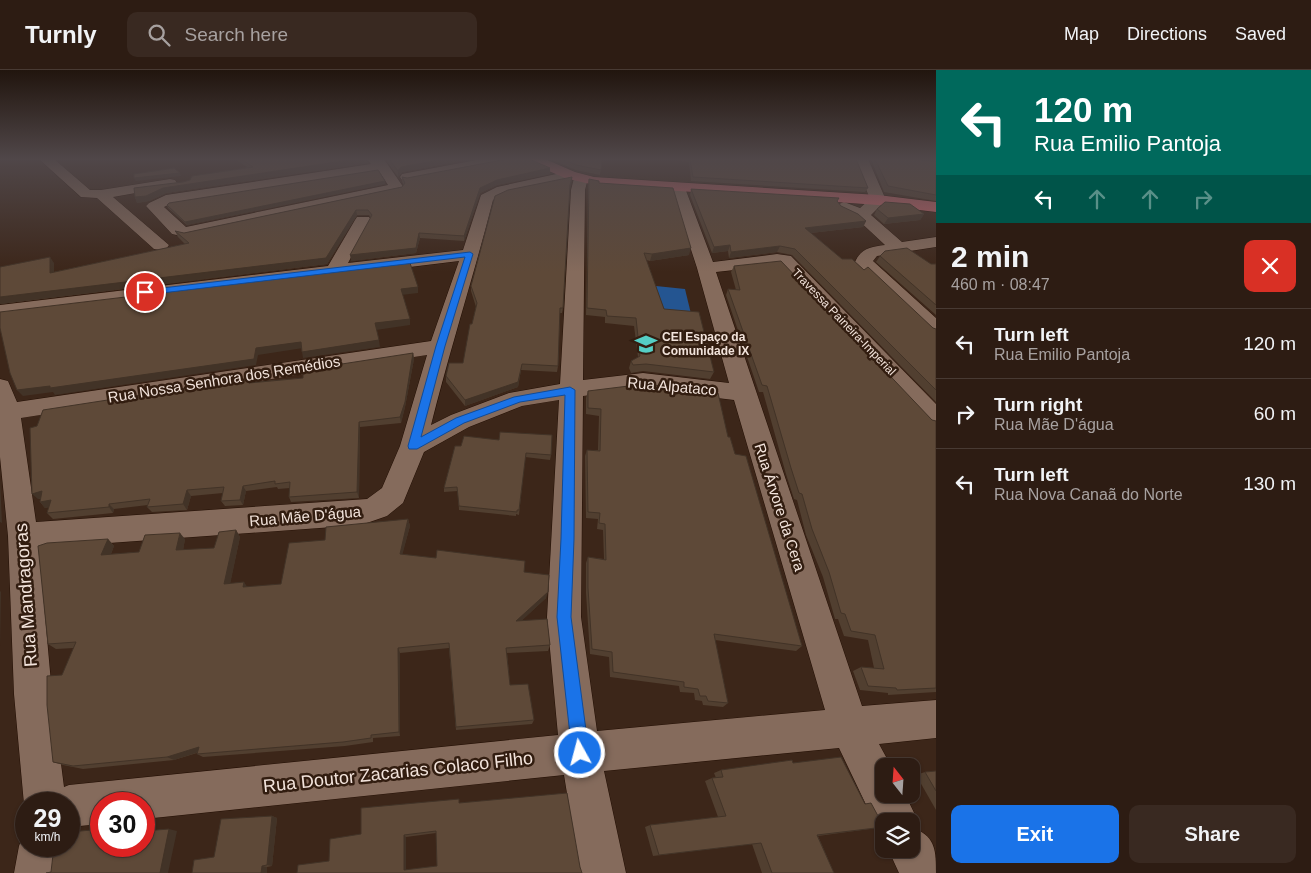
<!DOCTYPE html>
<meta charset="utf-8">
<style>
:root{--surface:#2d1c13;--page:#392921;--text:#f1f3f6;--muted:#a7a1a0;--line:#483a33;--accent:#1a73e8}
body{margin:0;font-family:Helvetica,sans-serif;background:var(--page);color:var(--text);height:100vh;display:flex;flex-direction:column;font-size:19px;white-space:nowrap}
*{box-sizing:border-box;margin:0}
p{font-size:16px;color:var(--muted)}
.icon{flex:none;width:28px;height:28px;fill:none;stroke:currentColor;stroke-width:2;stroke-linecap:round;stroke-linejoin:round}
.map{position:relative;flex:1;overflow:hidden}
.side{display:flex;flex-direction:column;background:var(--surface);width:375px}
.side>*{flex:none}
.top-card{background:#00695c;color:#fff;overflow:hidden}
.needle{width:32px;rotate:343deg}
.fabs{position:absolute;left:875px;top:688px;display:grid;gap:10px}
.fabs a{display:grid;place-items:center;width:45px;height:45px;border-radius:10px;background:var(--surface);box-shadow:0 1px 4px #0004,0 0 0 1px var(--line);font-size:25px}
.speed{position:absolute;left:15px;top:722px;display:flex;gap:10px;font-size:25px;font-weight:700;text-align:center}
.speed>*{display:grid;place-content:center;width:65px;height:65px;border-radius:50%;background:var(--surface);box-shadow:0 1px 4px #0004,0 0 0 1px var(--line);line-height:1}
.speed small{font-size:12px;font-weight:400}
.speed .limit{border:8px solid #d22;background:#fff;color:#111}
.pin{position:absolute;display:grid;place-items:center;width:42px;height:42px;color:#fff;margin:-21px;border:2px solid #fff;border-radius:50%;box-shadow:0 1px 5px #0007}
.me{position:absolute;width:55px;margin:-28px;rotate:353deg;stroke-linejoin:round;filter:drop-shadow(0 0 4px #0008)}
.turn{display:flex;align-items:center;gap:18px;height:105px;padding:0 15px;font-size:22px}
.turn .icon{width:65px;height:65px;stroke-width:2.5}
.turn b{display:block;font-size:35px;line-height:42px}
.lanes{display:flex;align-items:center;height:48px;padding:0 15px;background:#0003;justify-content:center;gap:25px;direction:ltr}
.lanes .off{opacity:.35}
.round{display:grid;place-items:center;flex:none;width:52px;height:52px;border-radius:10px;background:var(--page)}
.overview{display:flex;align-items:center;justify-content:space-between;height:85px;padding:0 15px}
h1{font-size:30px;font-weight:800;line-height:38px}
.button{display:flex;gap:10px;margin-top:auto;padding:10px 15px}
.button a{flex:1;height:58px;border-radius:10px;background:var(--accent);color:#fff;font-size:20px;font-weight:800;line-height:58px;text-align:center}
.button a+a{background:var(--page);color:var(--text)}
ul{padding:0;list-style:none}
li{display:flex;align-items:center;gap:15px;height:70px;padding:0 15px;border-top:1px solid var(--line)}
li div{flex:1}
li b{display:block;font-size:19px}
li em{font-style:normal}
header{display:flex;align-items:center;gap:30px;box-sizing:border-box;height:70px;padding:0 25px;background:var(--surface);border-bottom:1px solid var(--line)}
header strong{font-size:24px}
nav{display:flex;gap:28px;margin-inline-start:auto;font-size:18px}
.search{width:350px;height:45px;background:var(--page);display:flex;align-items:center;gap:12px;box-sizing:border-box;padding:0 18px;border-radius:10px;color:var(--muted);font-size:19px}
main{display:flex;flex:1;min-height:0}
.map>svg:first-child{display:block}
</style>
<header>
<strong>Turnly</strong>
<div class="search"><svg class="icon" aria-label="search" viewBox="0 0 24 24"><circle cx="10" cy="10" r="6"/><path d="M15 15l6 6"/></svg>Search here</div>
<nav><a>Map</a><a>Directions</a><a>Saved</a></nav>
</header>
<main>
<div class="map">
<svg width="936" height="803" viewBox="0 0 936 803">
<rect width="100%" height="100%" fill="#3c2619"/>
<!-- water -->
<path fill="#245591" d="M656,216L685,219L692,248L661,245Z"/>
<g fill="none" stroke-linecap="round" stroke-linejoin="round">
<!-- minor casing -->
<g stroke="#230f04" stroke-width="1">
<path id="minor" d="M39,89H54L90,120H101L170,109L175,110L177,113L175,116L113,127L169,175L166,179L160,180L154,179L97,128L81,127Z
M367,89H383L386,92L404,118L402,121L186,167L172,164L146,136L149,133L166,125L371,94ZM379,101L388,115L186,157L164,137L170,134Z
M482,89H512L505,93L407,111L402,110L400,107L402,104L407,103Z
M854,89H868L886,130L871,145L902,172L936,167V177L877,186L873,191L936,248V265L929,263L855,192C861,178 871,177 885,175L856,148L839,140L836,137L839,134L844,132L860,138L870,129Z
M570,101L577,105H586L588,108L585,120L583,310L643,303L729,313L697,198L671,118L673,115H683L685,118L713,192L777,184L791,186L936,334V358L927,355L779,195L716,202L862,636L936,630V668L879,674L891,696H884V724H905L918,751L915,759C936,767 936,782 936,803H899L888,779H911V751H884V768L881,766L839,678L604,701L626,803H580L564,705L144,749V734H101V754L69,757V734H26V740L24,734L14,624L8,466L0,387V309L8,311L17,332L431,271L459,191L0,247V235L328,196L355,150L357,147H369L371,150L348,193L463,180L481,125L497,117ZM574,108L571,120L560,314L509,323L451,345L431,355C450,279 474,205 493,130L507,123ZM427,285L400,376L382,418L367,429L36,452L21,348ZM643,319L734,330L825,640L597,661L581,547L583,326ZM559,330L547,547L558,665L69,715L64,717L52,624L39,478L361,455L387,446L403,433L424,382L469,357L522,336Z
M25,760L26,776H63L60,803H14L19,776Z"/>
</g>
<!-- major casing -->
<g stroke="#230f04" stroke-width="1">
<path id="major" d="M526,89H545L575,102L594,107L878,125L936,132V142L878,135L594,115L565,108L528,92Z"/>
</g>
<!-- minor -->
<use href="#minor" fill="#856b5c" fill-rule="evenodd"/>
<!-- major -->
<use href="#major" fill="#c4646b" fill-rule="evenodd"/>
</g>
<!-- wall -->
<path fill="#513f30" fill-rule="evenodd" d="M235,89H367L368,93L166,123L149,131L137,133L135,127L183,112L247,97Z
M385,89H471L402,102L398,107Z
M550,89H602L600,105L576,100Z
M673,89H856L868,118L865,122L691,111L689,92L673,90Z
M871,89H912L936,92V131L884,122Z
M550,104L497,115L480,123L464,171L420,168L416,183L351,191L371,148L369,145H357L327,194L0,234V197L54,193V202L185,174L178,167L175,161L184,163L402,117L404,115L402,112V107L407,108Z
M572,107L570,118L563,238L562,243H560L558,296L557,302L521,300L518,317L465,336L446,312V306L463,293L476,237L471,221V216Z
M589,109L599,113L689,185L650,191L646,190L664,239L714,302L710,309L643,301L631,303L629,298L631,291L638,287L634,256L605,253V247L586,245L588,116Z
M385,114L187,155L168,138L167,135Z
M691,119L838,132L841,136L866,151L863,157L811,163L842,189L864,200L933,258L936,259V332L792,185L777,182L729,188L728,181L712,183L690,125Z
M877,139L924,144L920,150L884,154L874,145Z
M880,186L931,194H936V245L876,192Z
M734,196L932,350L936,351V622L888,625V623L860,620L853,601L861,597L874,598L868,570L844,566L838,549H835L823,507L806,465L797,430L794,429L786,404L763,322H759L726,225L728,219L736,220L731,202Z
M413,283L414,289L405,337L401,353L360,357L359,428L291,432L289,427L290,418L278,419L277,417L246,421L243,435L225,436L221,431L223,423L191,426L187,440L152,442L147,437L148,435L114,439L113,443L53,449L47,443L49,437L45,438L40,432V429H38L252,312L303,308Z
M588,321L728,367L802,576L796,581L715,570L728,633L723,637L703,635L702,631L695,630L694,623L680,622L679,616L610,607L609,587L590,584L586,523V493L588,487L604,489L603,460L597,459L598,449L586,448L585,386L587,380H598L599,346L586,344V328Z
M455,376L551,385L550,390L525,387L519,445L516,444V446L459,440L458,421L444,422V418Z
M408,449L410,456L402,484L524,502L546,528L521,551L550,575L548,581L507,583L510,615L534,650L532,654L456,660L449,578L400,583V666L373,668V672L345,676L203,687L197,684V683L174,690L83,699L63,695L53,692L62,605L74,578L56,579L48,574L108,469L114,476L111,484L139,482L185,469L183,480L214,478L236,460L240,467L230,513L247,517L281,514L325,470Z
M793,693L865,734L884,757L818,766L834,803H762L752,774L653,786L645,757L650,755L718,747L705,711L712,708H716L714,703L721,700Z
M936,701V740L916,705L925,702Z
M459,733L580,797L297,803L329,791L361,764ZM436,763L437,796L406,800V767Z
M272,746L277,748L272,796L267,797V803L214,787Z"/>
<!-- shaded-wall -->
<path fill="#423327" d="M58,89H68L59,91Z
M356,89H367L368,93L166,123L149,131L137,133L135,127L163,118Z
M444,89H471L402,102L398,107V101L401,97Z
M550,98V104L497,115L480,123L464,171V166L480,118L497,110Z
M180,103L181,106L136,111L134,108Z
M385,111V114L187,155L185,152Z
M356,140L357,145L327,194L0,234V227Z
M924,144L920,150L884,154L888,148Z
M866,151L863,157L802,164L805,158Z
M419,163L420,168L416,183L351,191L350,185Z
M730,175L728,181L712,183L714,177Z
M780,176L777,182L729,188L731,182Z
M691,178L689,185L650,191L652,184Z
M50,187L54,193V209L50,203Z
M418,217V223L401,225V219Z
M410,249V255L376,260L375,253Z
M379,270L380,277L303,288L302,282Z
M301,272L303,278L258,285L256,295L55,325L53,322L23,326L17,320L256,278Z
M413,283L414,289L405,337L401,353L400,347Z
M522,294L518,317L465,336V330Z
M359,352L360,357L359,428L357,422Z
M0,409L2,453L0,452Z
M243,416L246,421L243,435L240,430Z
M187,420L191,426L187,440L183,434Z
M42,421L48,427L38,429L32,424Z
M51,430L57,435L45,438L40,432Z
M109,434L114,439L113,443L109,437Z
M408,449L410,456L401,490L400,484Z
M236,460L240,467L229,520L224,514Z
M180,463L185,469L182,487L176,480Z
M108,469L114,476L108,491L101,485Z
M244,512L248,518L243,517Z
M0,521L1,522L0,576Z
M548,522L546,528L515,557L516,551Z
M398,578L400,583V666L399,662Z
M199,677L205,680L174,690L167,687Z
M272,746L277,748L272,796L267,795Z
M169,759L177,761L168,803H160Z
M92,760L101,761L100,766L91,764Z
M404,765L406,767V801L404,800Z
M262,796L267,797V803H261Z"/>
<!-- building -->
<path fill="#5e4938" stroke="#423327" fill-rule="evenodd" d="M241,89H356L163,118L146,126L135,127L134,118L183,112L190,110L192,106L253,97Z
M389,89H444L401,97L398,101Z
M507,89H529L550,98L497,110L480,118L464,166L419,163L416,178L350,185L372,145L368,140H356L326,188L0,227V197L50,187V203L189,173L175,161L184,163L402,117L405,113L402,107L407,108Z
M562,89H602L601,100L576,95Z
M690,89H856L868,118L693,107Z
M875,89H912L936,92V125L888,116Z
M174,98L180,103L134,108V104Z
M378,100L385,111L185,152L167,135L169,133Z
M572,107L570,115L563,238H560L558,296L522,294L518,312L465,330L446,306L449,293H463L470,254H472L477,233L471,216L495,126L508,120Z
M589,109L599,111V113L673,118L691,178L652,184L644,183L664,239L699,242L714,302L646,294L633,295L631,291L640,286L636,248L607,246L606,240L587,238Z
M691,119L839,128L837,131L841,136L858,144L866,151L805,158L842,189H852L864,200L868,197L933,258L936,259V320L795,179L780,176L731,182L730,175L714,177Z
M885,132L910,134L924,144L888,148L877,139Z
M907,178L931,194H936V235L880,186L885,181Z
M781,191L932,350L936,351V618L897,620L896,618L868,616L861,597L884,599L875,565L851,561L845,544L841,543L829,502L812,459L802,424L799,423L791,398L767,316L762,315L728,219L740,220L734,196Z
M410,193L418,217L401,219L410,249L375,253L379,270L302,282L301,272L256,278L254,289L50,318V316L17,320L10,303L0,258V242Z
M413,283L405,332L400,347L359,352L357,422L289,427L290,412L275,414V411L243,416L240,430L221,431L224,417L187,420L183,434L147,437L150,429L109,434V437L47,443L51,430L40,432L42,421L32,424L30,358L37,356L43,340L250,308L249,313L303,308V300Z
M645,314L718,323L728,367H730L735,384L746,386L802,576L714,564L728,633L708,631L706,626H700L698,619L684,617V612L613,602L612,582L592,579L588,518V487L606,490L605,454L599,453L600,443L588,442L587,380L600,381L601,339L588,338V321Z
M500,362L552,365L551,385L526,383L519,440H517V442L459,436L457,417L444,418L455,376H461L464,366L499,370Z
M408,449L400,484L436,488L437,480L525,491L524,502L549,505L548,522L516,551L547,549L550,575L506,578L510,615L528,614L534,650L456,657L449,573L398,578L399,662L371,665V668L343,672L197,684L199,677L167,687L73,696L53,692L47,635V606L62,605L76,572L48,574L38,476L47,473L108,469L101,485L139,482L145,465L180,463L176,480L214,478L219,462L236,460L224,514L244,512L243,517L281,514L289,473L325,470L326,457Z
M841,687L865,734L871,733L884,757L817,765L834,803H772L761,773L659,785L650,755L726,746L712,708L723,707L721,700L792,690L793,693Z
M936,701V721L925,702Z
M567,723L580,797L582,803H297L298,795L329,791L330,769L361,764V738L459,729V733ZM436,761L437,796L404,800V765Z
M272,746L267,795L262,796L261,803H192L194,790L214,787L221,749Z
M169,759L160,803H46L51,802L54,776H69V762L92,760L91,764H101V776H144V761Z"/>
<!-- sky -->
<linearGradient id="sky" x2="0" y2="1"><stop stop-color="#21150e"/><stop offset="0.44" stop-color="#504749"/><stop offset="1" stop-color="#504749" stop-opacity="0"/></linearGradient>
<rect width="936" height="202" fill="url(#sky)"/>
<!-- route -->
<path fill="#1a73e8" stroke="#114b97" d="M470,182L473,184L445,276L421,367L456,348L514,327L570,317L575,320L574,469L571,547L589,683L586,689L580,692L574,689L572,683L557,547L561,469L565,325L520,332L464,353L417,379H409L408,376L436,276L465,187L145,225L141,222L145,220Z"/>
<!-- icons -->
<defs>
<g id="school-bare" transform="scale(1.725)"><path d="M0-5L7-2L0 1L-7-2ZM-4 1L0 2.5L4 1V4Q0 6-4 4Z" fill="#55cec5" stroke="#321d10" stroke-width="2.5" paint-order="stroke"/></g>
</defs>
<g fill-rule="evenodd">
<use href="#school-bare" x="646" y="274"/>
</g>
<g text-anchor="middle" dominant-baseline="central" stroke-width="5" stroke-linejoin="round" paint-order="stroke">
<!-- far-street labels -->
<g font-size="12" fill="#f2e3db" stroke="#321d10">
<text transform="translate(844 252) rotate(46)">Travessa Paineira-Imperial</text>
</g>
<!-- far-poi labels -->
<g font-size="12" font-weight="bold" fill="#f2e3db" stroke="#321d10" text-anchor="start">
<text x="662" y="267">CEI Espaço da<tspan x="662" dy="14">Comunidade IX</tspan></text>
</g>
<!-- street labels -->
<g font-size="15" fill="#f2e3db" stroke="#321d10">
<text transform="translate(224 309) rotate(-9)">Rua Nossa Senhora dos Remédios</text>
<text transform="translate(672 316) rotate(5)">Rua Alpataco</text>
<text transform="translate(780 437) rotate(72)">Rua Árvore da Cera</text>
<text transform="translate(305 446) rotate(-5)">Rua Mãe D'água</text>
</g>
<!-- near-street labels -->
<g font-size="18" fill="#f2e3db" stroke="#321d10">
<text transform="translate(26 525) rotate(-94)">Rua Mandragoras</text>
<text transform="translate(398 702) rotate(-6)">Rua Doutor Zacarias Colaco Filho</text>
</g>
</g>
</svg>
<div class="fabs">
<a><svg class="needle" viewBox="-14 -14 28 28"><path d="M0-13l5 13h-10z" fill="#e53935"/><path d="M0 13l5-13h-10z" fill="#a7a1a0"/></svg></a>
<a><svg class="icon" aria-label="layers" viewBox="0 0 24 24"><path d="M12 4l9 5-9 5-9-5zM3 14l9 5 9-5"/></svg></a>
</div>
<div class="speed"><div>29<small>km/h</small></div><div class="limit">30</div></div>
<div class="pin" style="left:145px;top:222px;background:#d93025"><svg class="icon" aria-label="arrive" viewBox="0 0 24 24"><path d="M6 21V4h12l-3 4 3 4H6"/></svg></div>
<svg class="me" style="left:580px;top:683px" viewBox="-20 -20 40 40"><circle r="17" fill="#1a73e8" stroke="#fff" stroke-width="3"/><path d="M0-11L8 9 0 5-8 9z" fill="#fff"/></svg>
</div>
<section class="side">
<div class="top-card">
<div class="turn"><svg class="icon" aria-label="left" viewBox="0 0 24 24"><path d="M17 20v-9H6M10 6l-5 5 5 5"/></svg><div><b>120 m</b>Rua Emilio Pantoja</div></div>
<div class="lanes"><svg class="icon" aria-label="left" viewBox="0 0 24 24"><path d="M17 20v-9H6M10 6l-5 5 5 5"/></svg><svg class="icon off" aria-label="ahead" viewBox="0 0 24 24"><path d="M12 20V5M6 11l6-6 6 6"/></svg><svg class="icon off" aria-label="ahead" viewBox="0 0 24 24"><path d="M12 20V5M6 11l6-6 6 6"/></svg><svg class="icon off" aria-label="right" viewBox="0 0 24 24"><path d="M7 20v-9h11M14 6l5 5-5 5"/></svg></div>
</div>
<div class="overview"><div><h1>2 min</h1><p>460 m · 08:47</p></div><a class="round" style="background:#d93025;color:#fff"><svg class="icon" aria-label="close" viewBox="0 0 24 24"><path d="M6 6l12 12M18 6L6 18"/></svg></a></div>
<ul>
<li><svg class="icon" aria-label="left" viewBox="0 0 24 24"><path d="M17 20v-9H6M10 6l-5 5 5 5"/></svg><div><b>Turn left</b><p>Rua Emilio Pantoja</p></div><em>120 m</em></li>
<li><svg class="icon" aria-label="right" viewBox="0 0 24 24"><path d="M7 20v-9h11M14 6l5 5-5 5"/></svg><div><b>Turn right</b><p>Rua Mãe D'água</p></div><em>60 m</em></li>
<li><svg class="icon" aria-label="left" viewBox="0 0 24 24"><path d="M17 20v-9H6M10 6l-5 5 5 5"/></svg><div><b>Turn left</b><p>Rua Nova Canaã do Norte</p></div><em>130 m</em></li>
</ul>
<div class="button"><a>Exit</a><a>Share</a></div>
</section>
</main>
